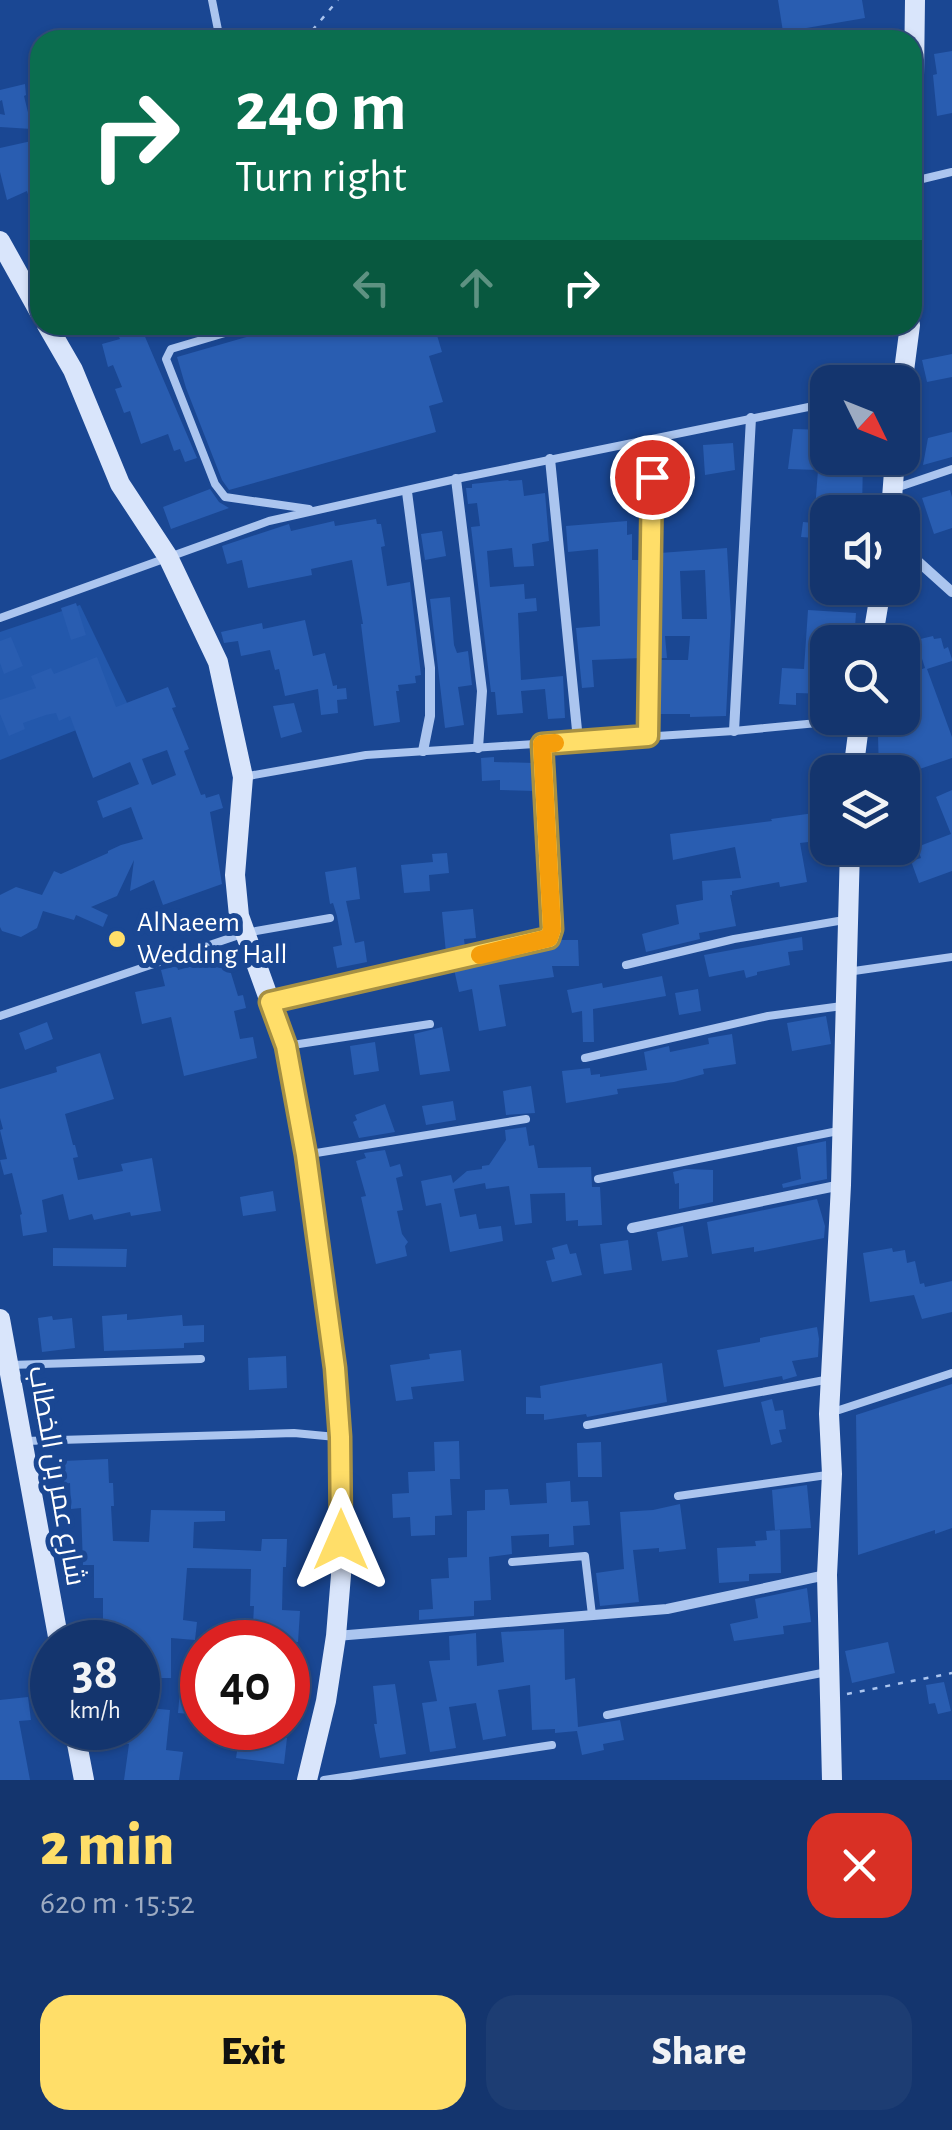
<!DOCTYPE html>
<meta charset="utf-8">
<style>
:root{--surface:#14356e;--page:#1d3d73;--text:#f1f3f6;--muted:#9dabc2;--line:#335081;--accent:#ffde69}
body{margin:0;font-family:"Alegreya Sans",Cairo,sans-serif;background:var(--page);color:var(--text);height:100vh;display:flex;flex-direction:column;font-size:38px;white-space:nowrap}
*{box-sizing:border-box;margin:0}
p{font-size:32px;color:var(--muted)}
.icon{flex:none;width:55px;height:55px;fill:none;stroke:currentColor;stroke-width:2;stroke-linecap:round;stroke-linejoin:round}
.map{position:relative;height:1780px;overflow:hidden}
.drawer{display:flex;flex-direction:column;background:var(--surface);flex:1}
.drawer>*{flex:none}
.guide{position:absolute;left:30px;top:30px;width:892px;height:305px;border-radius:30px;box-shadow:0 2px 8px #0004,0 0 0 2px var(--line);background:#0b6e4f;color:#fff;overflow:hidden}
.needle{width:65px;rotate:133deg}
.tools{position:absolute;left:810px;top:365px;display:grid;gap:20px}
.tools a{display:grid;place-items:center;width:110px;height:110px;border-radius:20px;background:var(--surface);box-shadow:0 2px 8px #0004,0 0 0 2px var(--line);font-size:50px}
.speed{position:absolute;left:30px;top:1620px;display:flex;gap:20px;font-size:50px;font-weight:700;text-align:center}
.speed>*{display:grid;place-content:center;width:130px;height:130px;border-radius:50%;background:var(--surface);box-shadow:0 2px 8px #0004,0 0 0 2px var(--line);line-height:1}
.speed small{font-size:25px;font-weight:400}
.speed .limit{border:15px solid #d22;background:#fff;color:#111}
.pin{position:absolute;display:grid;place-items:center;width:85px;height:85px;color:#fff;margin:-42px;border:5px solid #fff;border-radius:50%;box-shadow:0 2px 10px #0007}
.me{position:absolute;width:110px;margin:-55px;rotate:0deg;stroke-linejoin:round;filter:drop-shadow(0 0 8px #0008)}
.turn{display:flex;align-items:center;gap:35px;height:210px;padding:0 40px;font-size:45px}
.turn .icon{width:130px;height:130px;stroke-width:2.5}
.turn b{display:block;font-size:70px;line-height:85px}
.lanes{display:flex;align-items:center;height:95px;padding:0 40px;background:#0003;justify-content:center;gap:50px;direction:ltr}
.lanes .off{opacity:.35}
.round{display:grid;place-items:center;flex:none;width:105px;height:105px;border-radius:30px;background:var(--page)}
.head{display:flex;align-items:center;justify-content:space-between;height:170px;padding:0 40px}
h1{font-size:60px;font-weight:800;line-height:75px;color:var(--accent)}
.cta{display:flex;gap:20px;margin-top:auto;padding:20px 40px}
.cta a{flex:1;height:115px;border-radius:30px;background:var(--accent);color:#111;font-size:40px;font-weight:800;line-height:115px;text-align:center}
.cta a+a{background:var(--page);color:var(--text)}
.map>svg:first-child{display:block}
</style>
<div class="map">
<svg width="952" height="1780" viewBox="0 0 952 1780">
<rect width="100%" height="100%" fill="#1a4793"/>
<!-- green -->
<path fill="#2358ac" d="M80,605L130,709L0,760V632Z"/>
<!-- building -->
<path fill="#295db1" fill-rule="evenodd" d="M778,0H862L865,18L783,32Z
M952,51V113L937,116L933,75L937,74L934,54Z
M25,84L26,95L24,96L32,129L0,127V114L5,115L2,100L0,101V90Z
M36,140L40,155V225H37L27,191L7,200L0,172V148Z
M113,325H140L197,458L185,462L180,449L174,451L168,434L141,444L130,411L124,413L115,389L122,387L113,365L108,367L102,344L120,339Z
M288,325H434L442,352L429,356L443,402L429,406L436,432L229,490L222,480L186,388L177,357Z
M952,354V377L927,382L922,360Z
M793,429L828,430V458H863L862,512H828V539L801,537L803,522L814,523L818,470L788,469Z
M952,432V457L923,465L928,438Z
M733,443L735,470L705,475L703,445Z
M508,480L509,481L522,480L524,496L545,493L549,541L532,544L534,566L514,567L512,548L487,551L490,587L524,584L525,599L536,598L537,611L518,613L521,680L563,676L565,718L548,719L545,689L521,691L523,713L497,715L495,692H491L471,527L480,526L477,503L468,504L466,488H472V484Z
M210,489L219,502L229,508L171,529L163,507Z
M950,490L952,497V528L934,534L922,498Z
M376,519L377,524H381L385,546L381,547L387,586L410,582L421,675L415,676L416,683L398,685L399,691H396L400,722L374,726L364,649L361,624H363L352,560L311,569L312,575L248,588L242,560L227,564L222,546L289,524L291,531L334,521L335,526Z
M627,521V535L632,534V560H642L641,658L592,660L594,687L582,688L576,628L600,626L598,549L568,552L566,526Z
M442,531L446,556L425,560L421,534Z
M727,548L731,617L726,716L690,717V714H657L658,660H688L690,636H665L667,658H658L660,553ZM705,570L707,619H682L680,571Z
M450,597L454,645L457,653L468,651L472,685L458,687L464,725L445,728L430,599Z
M76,603L86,635L71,640L61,608Z
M808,610L856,613L854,642H828V694L796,693V705L779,704L782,668L804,669Z
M305,620L313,656L325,653L333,686L337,685V689L346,688L347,699L337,700L338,713L321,715L318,689L285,696L279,669L275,670L270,650L241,656L238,641L224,643L221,632L262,623L263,629Z
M933,636L934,639L941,638L944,649L948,647L952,659V661L927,669L952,737V758L902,775V772H879L878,736L907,734L902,723V676L925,668L916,640Z
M11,637L23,666L4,674L0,663V641Z
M97,657L116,707L168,687L176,707L172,708L189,749L184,751L201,795L205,794L206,798L219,794L223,808L210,812L222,884L163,905L154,880L130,891L134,860L117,896L91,907L108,915L103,927L76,915L74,920L43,911L37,928L21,937L2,931L0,927V895L16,887L42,895L54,871L61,874L108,853V851L121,845L143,839L131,807L103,818L97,801L139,784L130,762L93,778L70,716L59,721L56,713L46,715L23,723L25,729L9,736L0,714V700L36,688L31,676L51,668L54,674ZM167,750L176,775L152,785L142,759Z
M294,703L302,732L281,738L273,706Z
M494,757V762L534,763L536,791L500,790V780L482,781L481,758Z
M952,790V871L919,883L911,861L921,858L917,847L951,834L936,797Z
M814,813L817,841L800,843L807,882L780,887L779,882L732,891V895H730L736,926L699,933L700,939L646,952L642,934L679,924L676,905L703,900L702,881L741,878L735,847L673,860L670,834L772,821L771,819Z
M447,853L449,873L429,875L430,891L404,893L401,865L433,862L432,854Z
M356,867L360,899L346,901L355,943L364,941L367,962L337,968L333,947L342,945L337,916L333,903L330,904L325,872Z
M473,909L476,938L464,939L465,948L446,953L442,912Z
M802,937L803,950L788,952L790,965L757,972V975L746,978L744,970L709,977L704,955Z
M557,940H578L579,966H552L554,977L499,985L506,1026L479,1031L472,989L459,992L454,969L556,947Z
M226,957L238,996L243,995L246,1008L234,1011L240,1039L253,1037L257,1058L184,1076L171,1017L142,1024L135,992L165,986L161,970L177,966L178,970Z
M662,976L666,996L593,1009L594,1042H583L582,1011L572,1013L567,990L602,983L603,988Z
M698,989L701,1011L679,1015L675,993Z
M826,1016L831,1044L792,1051L787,1023Z
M47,1022L53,1039L25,1050L19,1033Z
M442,1027L450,1071L420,1075L414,1034Z
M732,1034L736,1064L703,1069L704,1074L674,1082L617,1089L618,1094L566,1103L562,1071L590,1068L591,1075L600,1074V1077L647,1070L644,1052L669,1046L670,1052L709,1044L708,1038Z
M375,1042L379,1071L354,1075L350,1046Z
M100,1053L114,1099L65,1114L73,1145H75L78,1157L73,1158L78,1180L123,1171L121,1164L152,1158L161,1211L131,1216L130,1212L94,1220L92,1214L69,1220L63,1194L42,1200L47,1232L23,1236L20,1215L22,1214L12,1173L4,1175L0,1160L7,1159L0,1130L3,1129L0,1118V1089L57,1072L56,1067Z
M531,1086L535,1113L506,1115L503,1091Z
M453,1101L456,1120L426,1125L422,1106Z
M385,1104L395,1132L359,1138L353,1122L357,1120L355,1115Z
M526,1127L529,1146L534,1145L538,1168L591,1167L592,1187H600L602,1225L578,1226V1220L566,1221L565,1193L530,1194L532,1223L515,1225L509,1186L486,1189L485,1183L454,1189L460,1217L476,1214L479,1229L501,1226L503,1241L450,1252L441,1203L426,1206L421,1181L451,1175L453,1183L467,1171L482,1169V1166L489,1165L506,1140L505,1130Z
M826,1141L827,1179L783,1188L782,1184L801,1179L797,1147Z
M385,1150L390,1167L400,1164L403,1176L396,1178L403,1210L397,1211L402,1234L408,1242L405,1246L407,1256L376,1264L361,1197L366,1196L356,1161L366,1158L364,1153Z
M685,1169L713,1170V1202L679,1209V1183L675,1184L673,1172Z
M273,1191L276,1211L243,1216L240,1197Z
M817,1199L825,1226L824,1238L754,1252V1247L712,1254L707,1222Z
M683,1226L688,1257L662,1261L657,1232Z
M628,1240L632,1270L604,1274L600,1244Z
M567,1244L570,1254L576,1253L582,1275L552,1282L546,1261L555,1259L552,1248Z
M53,1248L127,1249L126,1267L53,1266Z
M892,1248L893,1252L905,1250L907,1263L915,1261L920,1284L924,1283L925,1287L952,1281V1312L922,1319L914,1295L870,1302L863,1253Z
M127,1314V1320L182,1315L183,1326L204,1325V1342L184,1343V1348L104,1351L102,1316Z
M52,1316L53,1320L72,1318L75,1348L42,1352L38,1318Z
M817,1327L819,1339L818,1357L792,1361L797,1376L783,1380L782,1376L724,1387L717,1350L760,1342V1338Z
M461,1350L464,1381L411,1387L413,1399L396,1401L390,1365L430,1359L429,1354Z
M286,1356L287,1388L249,1390L248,1358Z
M662,1363L667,1402L587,1417L586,1414L544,1420V1414H526V1397L541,1398L540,1386Z
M952,1384V1528L935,1534V1530L858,1555L856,1415Z
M772,1399L775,1411L783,1410L786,1429L779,1430L782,1442L771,1445L761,1402Z
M459,1441L460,1479H450L452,1515L435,1516V1535L411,1536L410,1517L393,1518L392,1494L409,1493L408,1472L435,1471L434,1442Z
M601,1442L602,1477H578L577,1443Z
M108,1459L109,1483H113L114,1506H111L113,1541L149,1542L151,1510L225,1511V1521L194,1522L193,1548L261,1551L262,1539H287L286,1567H283L282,1610L300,1611L298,1642H252L254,1606H250L251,1569L187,1568L183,1620L197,1622L195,1640L171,1638V1678H138V1637L103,1638V1598H94V1565H83L81,1508L71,1509L70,1483L64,1484L63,1461Z
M570,1481L571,1502L588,1501L590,1525L573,1526L574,1545L549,1547V1534L511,1536L512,1554L489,1557L491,1600L474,1601V1616L419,1620V1610L433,1609L431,1579L449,1578L448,1558L467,1557V1511L485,1510V1490L508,1489L510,1505L547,1503L546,1483Z
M807,1485L811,1528L775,1530L772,1490Z
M680,1504L686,1549L659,1552V1548L633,1550L639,1602L600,1606L596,1573L624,1569L620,1512L653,1510Z
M780,1530L781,1573L749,1574V1581L719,1583L717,1548L756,1546L755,1541L767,1540L766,1531Z
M807,1588L811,1622L783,1626L784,1634L734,1641L730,1624L758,1618L755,1599Z
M564,1629L565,1680L575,1678L578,1727L620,1720L624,1740L603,1744L604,1750L582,1755L577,1731L555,1733V1729L532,1730L530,1685L498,1690L506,1736L483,1740L476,1703L449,1707L456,1748L430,1752L422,1703L437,1701L429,1661L450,1660L449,1636L476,1633L477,1666L504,1662L501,1632Z
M888,1642L895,1673L852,1683L845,1651Z
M944,1682L951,1711L938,1714L935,1703L929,1704L926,1685Z
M395,1684L406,1754L380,1758L374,1724H377L373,1686Z
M180,1690L202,1693V1715L178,1713Z
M28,1697L31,1720L19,1721L30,1780H0V1700Z
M138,1707L170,1710L166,1750L183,1752L179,1780H124L129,1744L101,1742L103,1728H138Z
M240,1732L287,1738L284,1764L236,1758Z"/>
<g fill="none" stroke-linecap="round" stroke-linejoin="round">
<!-- path -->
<path stroke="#abc5ef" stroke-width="2.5" stroke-dasharray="5 8" stroke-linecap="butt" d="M304,40L338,0
M847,1694L952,1673"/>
<!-- lane -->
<path stroke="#abc5ef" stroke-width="8" d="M212,0L220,40
M914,181L952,172
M252,325L171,349L166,359L215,484L225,497L309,509
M896,488L952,469
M0,618L269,521L456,479L828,403
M243,777L366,755L734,731L860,719
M626,965L734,939L844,920
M847,972L952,957
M0,1016L245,933L330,918
M286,1046L430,1024
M585,1058L768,1016L842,1006
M310,1154L526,1119
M598,1179L838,1131
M10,1365L201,1359
M833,1412L952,1373
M587,1425L830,1379
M25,1441L294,1433L336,1437
M678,1496L827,1475
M512,1562L585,1556L592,1615
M607,1715L827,1672
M324,1780L552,1745"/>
<!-- street -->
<path stroke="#abc5ef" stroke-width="10" d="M550,459L578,740
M456,479L482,691L478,748
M407,492L430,668V716L423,751
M902,547L952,592
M734,731L751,418
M648,736L653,440
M270,1002L549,938L552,929L542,744
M632,1228L841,1185
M336,1636L667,1609L826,1575"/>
<!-- secondary -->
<path stroke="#d9e5fb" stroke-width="20" d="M912,226L915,0
M0,241L40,313
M47,325L73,370L120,484L168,557L218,662L243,777L235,875L239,916L286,1046L306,1155L335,1367L340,1437L341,1575L336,1636L326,1701L307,1780
M902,386L910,325
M891,512L895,458
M872,642L881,588
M853,772L860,718
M0,1319L59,1642
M74,1728L84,1780
M832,1780L827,1575L832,1474L829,1414L841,1185L850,848"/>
</g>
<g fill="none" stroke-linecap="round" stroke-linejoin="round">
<!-- route casing -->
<g stroke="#a69044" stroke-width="25">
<path id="route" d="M341,1540L340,1437L335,1368L306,1155L286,1046L270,1002L549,938L552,929L542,744L648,736L652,477"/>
</g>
<!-- route -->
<use href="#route" stroke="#ffde69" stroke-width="18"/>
<!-- slow -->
<path stroke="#f59e0b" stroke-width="18" d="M480,955L549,938L552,929L542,744L555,743"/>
</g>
<!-- markers -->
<circle fill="#ffde69" stroke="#1a4793" stroke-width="4" cx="117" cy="939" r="10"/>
<g text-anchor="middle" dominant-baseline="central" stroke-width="10" stroke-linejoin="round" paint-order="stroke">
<!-- poi labels -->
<g font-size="28" fill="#fff" stroke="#1a4793" text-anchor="start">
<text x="137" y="923">AlNaeem<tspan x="137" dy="32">Wedding Hall</tspan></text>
</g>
<!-- street labels -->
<g font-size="28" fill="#fff" stroke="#1a4793">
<text transform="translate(56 1476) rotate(80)">شارع عمر بن الخطاب</text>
</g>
</g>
</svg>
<div class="tools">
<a><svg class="needle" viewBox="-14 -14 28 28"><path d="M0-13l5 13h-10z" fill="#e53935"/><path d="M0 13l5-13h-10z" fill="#9dabc2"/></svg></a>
<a><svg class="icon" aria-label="sound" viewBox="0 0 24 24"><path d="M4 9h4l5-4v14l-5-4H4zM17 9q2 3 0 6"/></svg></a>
<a><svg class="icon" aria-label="search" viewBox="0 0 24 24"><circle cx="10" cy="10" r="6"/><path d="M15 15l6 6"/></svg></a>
<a><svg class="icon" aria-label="layers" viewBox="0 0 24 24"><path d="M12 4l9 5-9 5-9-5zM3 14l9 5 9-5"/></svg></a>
</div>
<div class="speed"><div>38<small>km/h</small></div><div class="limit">40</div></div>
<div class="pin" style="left:652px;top:477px;background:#d93025"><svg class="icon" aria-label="arrive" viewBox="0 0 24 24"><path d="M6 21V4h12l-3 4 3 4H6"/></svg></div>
<svg class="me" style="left:341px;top:1540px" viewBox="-20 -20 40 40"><path d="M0-17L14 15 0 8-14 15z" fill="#ffde69" stroke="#fff" stroke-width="4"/></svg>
<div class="guide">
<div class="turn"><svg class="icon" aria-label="right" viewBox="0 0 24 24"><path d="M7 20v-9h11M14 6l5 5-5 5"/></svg><div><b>240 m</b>Turn right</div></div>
<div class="lanes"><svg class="icon off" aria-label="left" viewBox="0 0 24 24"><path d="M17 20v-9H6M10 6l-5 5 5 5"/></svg><svg class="icon off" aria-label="ahead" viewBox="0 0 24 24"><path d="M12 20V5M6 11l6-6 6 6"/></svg><svg class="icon" aria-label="right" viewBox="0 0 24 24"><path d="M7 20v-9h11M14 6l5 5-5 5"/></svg></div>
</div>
</div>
<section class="drawer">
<div class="head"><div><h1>2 min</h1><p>620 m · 15:52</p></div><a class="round" style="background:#d93025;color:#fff"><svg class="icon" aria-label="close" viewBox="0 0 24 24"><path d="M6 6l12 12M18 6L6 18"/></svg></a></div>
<div class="cta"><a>Exit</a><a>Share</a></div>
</section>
